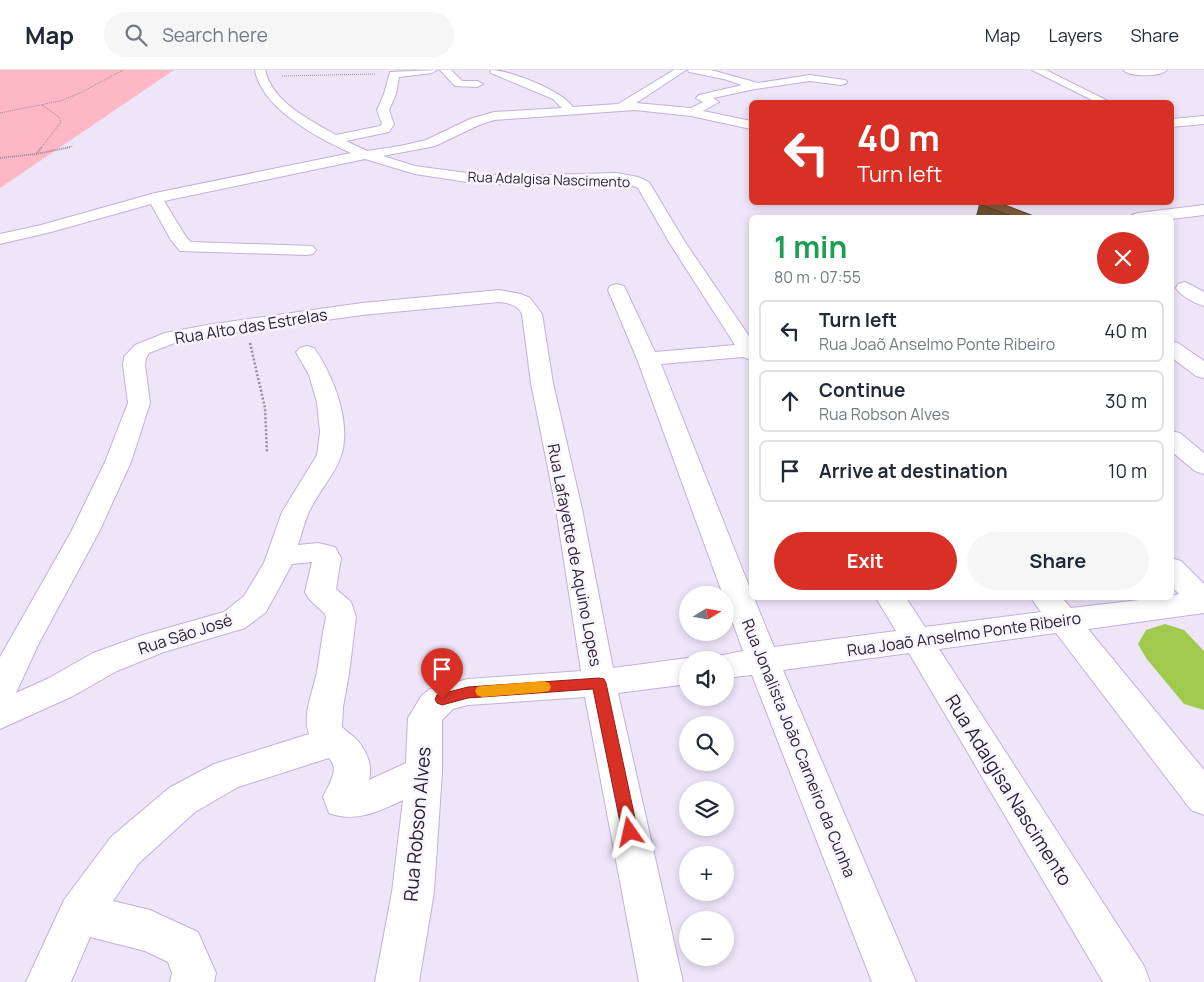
<!DOCTYPE html>
<meta charset="utf-8">
<style>
:root{--surface:#fff;--page:#f6f6f7;--text:#1f2937;--muted:#747a83;--line:#e0e1e3;--accent:#d93025}
body{margin:0;font-family:Manrope,sans-serif;background:var(--page);color:var(--text);height:100vh;display:flex;flex-direction:column;font-size:19px;white-space:nowrap}
*{box-sizing:border-box;margin:0}
p{font-size:16px;color:var(--muted)}
.icon{flex:none;width:28px;height:28px;fill:none;stroke:currentColor;stroke-width:2;stroke-linecap:round;stroke-linejoin:round}
.map{position:relative;flex:1;overflow:hidden}
.side{position:absolute;left:749px;top:145px;width:425px;height:385px;display:flex;flex-direction:column;background:var(--surface);border-radius:8px;box-shadow:0 2px 8px #0003}
.side>*{flex:none}
.banner{position:absolute;left:749px;top:30px;width:425px;height:105px;border-radius:8px;box-shadow:0 2px 8px #0003;background:#d93025;color:#fff;overflow:hidden}
.needle{width:32px;rotate:79deg}
.buttons{position:absolute;left:679px;top:516px;display:grid;gap:10px}
.buttons a{display:grid;place-items:center;width:55px;height:55px;border-radius:50%;background:var(--surface);box-shadow:0 2px 8px #0003;font-size:25px}
.pin{position:absolute;display:grid;place-items:center;width:42px;height:42px;color:#fff;margin:-51px -21px;border-radius:50% 50% 50% 0;rotate:-45deg;box-shadow:0 0 5px #0007}
.pin .icon{rotate:45deg}
.me{position:absolute;width:55px;margin:-28px;rotate:349deg;stroke-linejoin:round;filter:drop-shadow(0 0 4px #0008)}
.turn{display:flex;align-items:center;gap:18px;height:105px;padding:0 25px;font-size:22px}
.turn .icon{width:65px;height:65px;stroke-width:2.5}
.turn b{display:block;font-size:35px;line-height:42px}
.round{display:grid;place-items:center;flex:none;width:52px;height:52px;border-radius:26px;background:var(--page)}
.overview{display:flex;align-items:center;justify-content:space-between;height:85px;padding:0 25px}
h1{font-size:30px;font-weight:700;line-height:38px;color:#1e9e55}
.button{display:flex;gap:10px;margin-top:auto;padding:10px 25px}
.button a{flex:1;height:58px;border-radius:30px;background:var(--accent);color:#fff;font-size:20px;font-weight:700;line-height:58px;text-align:center}
.button a+a{background:var(--page);color:var(--text)}
ul{padding:0;list-style:none}
li{display:flex;align-items:center;gap:15px;height:62px;margin:0 10px 8px;padding:0 15px;border:2px solid var(--line);border-radius:8px}
li div{flex:1}
li b{display:block;font-size:19px}
li em{font-style:normal}
header{display:flex;align-items:center;gap:30px;box-sizing:border-box;height:70px;padding:0 25px;background:var(--surface);border-bottom:1px solid var(--line)}
header strong{font-size:24px}
nav{display:flex;gap:28px;margin-inline-start:auto;font-size:18px}
.search{width:350px;height:45px;background:var(--page);display:flex;align-items:center;gap:12px;box-sizing:border-box;padding:0 18px;border-radius:28px;color:var(--muted);font-size:19px}
.map>svg:first-child{display:block}
</style>
<header>
<strong>Map</strong>
<div class="search"><svg class="icon" aria-label="search" viewBox="0 0 24 24"><circle cx="10" cy="10" r="6"/><path d="M15 15l6 6"/></svg>Search here</div>
<nav><a>Map</a><a>Layers</a><a>Share</a></nav>
</header>
<div class="map">
<svg width="1204" height="912" viewBox="0 0 1204 912">
<rect width="100%" height="100%" fill="#eee5f8"/>
<!-- green -->
<path fill="#fdb7c5" d="M0,0H174L0,118Z"/>
<g fill="none" stroke-linecap="round" stroke-linejoin="round">
<!-- river -->
<path fill="#a0ca4d" fill-rule="evenodd" d="M1165,554L1184,560L1204,581V640L1184,634L1146,588L1138,574L1146,560Z"/>
<!-- street casing -->
<g stroke="#c4afdc" stroke-width="2">
<path id="street" d="M255,0H265C273,33 309,49 336,65L380,56L382,54L377,40L384,24L390,2L437,0L432,3L399,7L396,24L389,40L394,54L389,62L346,71L367,81L400,76L426,70L470,49L494,42L562,38L553,29L491,3L490,0C510,0 562,21 573,37L618,34L674,0H686L636,33L691,38L703,32L696,28L699,25L742,15L724,9L689,2L688,0H711L758,13L810,5L845,10L847,12L845,14L841,15L810,11L755,19L713,28L719,32L703,41L751,51V59L691,46L635,40L494,50L479,55L435,76L383,86L415,96L467,103L515,106L616,103L638,107L649,112L685,172L751,269V290L743,287L661,294L751,521V528H754L774,577L896,561L876,528H906L925,557L1041,542L1031,528H1062L1071,538L1156,528H1171V526L1179,524L1171,516V488L1181,491L1204,514V543L1088,559L1204,700V745L1191,740L1056,563L939,579L1144,896L1150,912H1103L909,583L783,600L916,912H872L752,605L725,608V590H712L713,587L743,581L725,531V525H723L637,289L608,220L610,216L617,214L624,216L655,282L735,275L669,172L638,118L629,114L597,111L515,115L467,112L415,104L365,89L164,131L186,167L191,172L313,176L316,180L313,184L307,185L180,181L171,170L151,134L51,162L0,174V164L41,155L155,123L351,83C318,68 262,39 255,0Z
M440,0H451L462,11H477L483,14L477,17L455,16Z
M1032,0H1046L1110,32H1096Z
M1123,0H1167C1160,7 1130,7 1123,0Z
M1204,46V54L1171,57V49Z
M1204,135V145L1171,149L1130,148L1132,145L1138,143Z
M1185,212L1204,222V236C1194,233 1181,226 1176,218L1178,214Z
M499,220L521,224L530,228L542,244L553,313L582,439L613,598L688,588L693,590H688V614L618,623L683,912H639L585,627L468,635L453,639L442,650V702L434,822L419,912H375L392,822L403,730C378,742 355,753 329,743L323,727C329,714 340,700 329,688L238,717L195,742L139,793L113,831L150,840L198,862L216,903L214,912H170L172,903L168,892L145,881L90,867L71,912H26L64,830L111,767L169,718L214,694L309,664C302,644 313,622 317,602C320,584 322,565 326,547L325,544L309,529L305,522L312,492L292,494L266,542L245,558L164,582L117,601L73,626L0,659V587L71,462L105,392L128,333L123,295L124,287L135,275L165,263L207,255L362,233ZM499,232C509,233 518,235 522,244L531,313L556,439L581,601L468,609L430,619L422,625L408,648L406,693L369,710C373,695 366,678 354,667C350,664 346,661 342,657L343,637L349,604L356,547L351,532L336,519L341,488L335,477L318,473L298,475C302,464 304,452 309,442C318,422 334,406 341,386C352,352 333,305 314,278L307,276L300,278L296,282L309,305L317,332L320,362L317,385L282,442L264,493L244,526L224,542L143,565L93,583L49,608L16,623L38,575L99,462L131,392L150,333L145,295L146,288L149,283L177,272L207,267L362,245Z
M1171,271L1178,273L1204,291V308L1196,306L1171,287Z
M1171,361L1180,363L1204,383V404L1195,401L1171,381Z"/>
</g>
<!-- path-far2 -->
<path stroke="#948b9e" stroke-width="1" stroke-dasharray="1 1" stroke-linecap="butt" d="M282,6L376,4
M0,43L60,31L80,23L123,0
M41,78L61,52L59,47L42,35
M65,78L73,76"/>
<!-- path-far1 -->
<path stroke="#948b9e" stroke-width="2" stroke-dasharray="1 1" stroke-linecap="butt" d="M37,83L42,77
M0,88L36,84L71,77"/>
<!-- path -->
<path stroke="#948b9e" stroke-width="2.5" stroke-dasharray="2 2" stroke-linecap="butt" d="M250,273L265,338L267,383"/>
<!-- street -->
<use href="#street" fill="#fff" fill-rule="evenodd"/>
</g>
<!-- wall -->
<path fill="#6c4f31" d="M979,134L1039,148H981L976,146Z"/>
<!-- building -->
<path fill="#7e5c39" stroke="#584028" d="M984,132H997L1039,148H1017L979,134Z"/>
<!-- route -->
<path fill="#d93025" stroke="#8d1f18" d="M599,608L604,609L606,613L638,762L635,768L630,770L624,768L622,762L593,619L468,628L442,635L437,633L435,629L437,625L468,617Z"/>
<!-- slow -->
<path fill="#f59e0b" d="M544,611L549,613L551,617L549,621L544,622L482,627L477,625L475,621L477,617L482,616Z"/>
<g text-anchor="middle" dominant-baseline="central" stroke-width="5" stroke-linejoin="round" paint-order="stroke">
<!-- far-street labels -->
<g font-size="14" fill="#2b2335" stroke="#f9f5fe">
<text transform="translate(549 109) rotate(2)">Rua Adalgisa Nascimento</text>
</g>
<!-- street labels -->
<g font-size="16" fill="#2b2335" stroke="#f9f5fe">
<text transform="translate(251 256) rotate(-9)">Rua Alto das Estrelas</text>
<text transform="translate(575 485) rotate(79)">Rua Lafayette de Aquino Lopes</text>
<text transform="translate(185 564) rotate(-18)">Rua São José</text>
<text transform="translate(964 564) rotate(-8)">Rua Joaõ Anselmo Ponte Ribeiro</text>
<text transform="translate(799 678) rotate(68)">Rua Jonalista João Carneiro da Cunha</text>
</g>
<!-- near-street labels -->
<g font-size="19" fill="#2b2335" stroke="#f9f5fe">
<text transform="translate(1009 720) rotate(58)">Rua Adalgisa Nascimento</text>
<text transform="translate(417 754) rotate(-85)">Rua Robson Alves</text>
</g>
</g>
</svg>
<div class="buttons">
<a><svg class="needle" viewBox="-14 -14 28 28"><path d="M0-13l5 13h-10z" fill="#e53935"/><path d="M0 13l5-13h-10z" fill="#747a83"/></svg></a>
<a><svg class="icon" aria-label="sound" viewBox="0 0 24 24"><path d="M4 9h4l5-4v14l-5-4H4zM17 9q2 3 0 6"/></svg></a>
<a><svg class="icon" aria-label="search" viewBox="0 0 24 24"><circle cx="10" cy="10" r="6"/><path d="M15 15l6 6"/></svg></a>
<a><svg class="icon" aria-label="layers" viewBox="0 0 24 24"><path d="M12 4l9 5-9 5-9-5zM3 14l9 5 9-5"/></svg></a>
<a>+</a>
<a>−</a>
</div>
<div class="pin" style="left:442px;top:629px;background:#d93025"><svg class="icon" aria-label="arrive" viewBox="0 0 24 24"><path d="M6 21V4h12l-3 4 3 4H6"/></svg></div>
<svg class="me" style="left:630px;top:762px" viewBox="-20 -20 40 40"><path d="M0-17L14 15 0 8-14 15z" fill="#d93025" stroke="#fff" stroke-width="4"/></svg>
<div class="banner">
<div class="turn"><svg class="icon" aria-label="left" viewBox="0 0 24 24"><path d="M17 20v-9H6M10 6l-5 5 5 5"/></svg><div><b>40 m</b>Turn left</div></div>
</div>
<section class="side">
<div class="overview"><div><h1>1 min</h1><p>80 m · 07:55</p></div><a class="round" style="background:#d93025;color:#fff"><svg class="icon" aria-label="close" viewBox="0 0 24 24"><path d="M6 6l12 12M18 6L6 18"/></svg></a></div>
<ul>
<li><svg class="icon" aria-label="left" viewBox="0 0 24 24"><path d="M17 20v-9H6M10 6l-5 5 5 5"/></svg><div><b>Turn left</b><p>Rua Joaõ Anselmo Ponte Ribeiro</p></div><em>40 m</em></li>
<li><svg class="icon" aria-label="ahead" viewBox="0 0 24 24"><path d="M12 20V5M6 11l6-6 6 6"/></svg><div><b>Continue</b><p>Rua Robson Alves</p></div><em>30 m</em></li>
<li><svg class="icon" aria-label="arrive" viewBox="0 0 24 24"><path d="M6 21V4h12l-3 4 3 4H6"/></svg><div><b>Arrive at destination</b></div><em>10 m</em></li>
</ul>
<div class="button"><a>Exit</a><a>Share</a></div>
</section>
</div>
